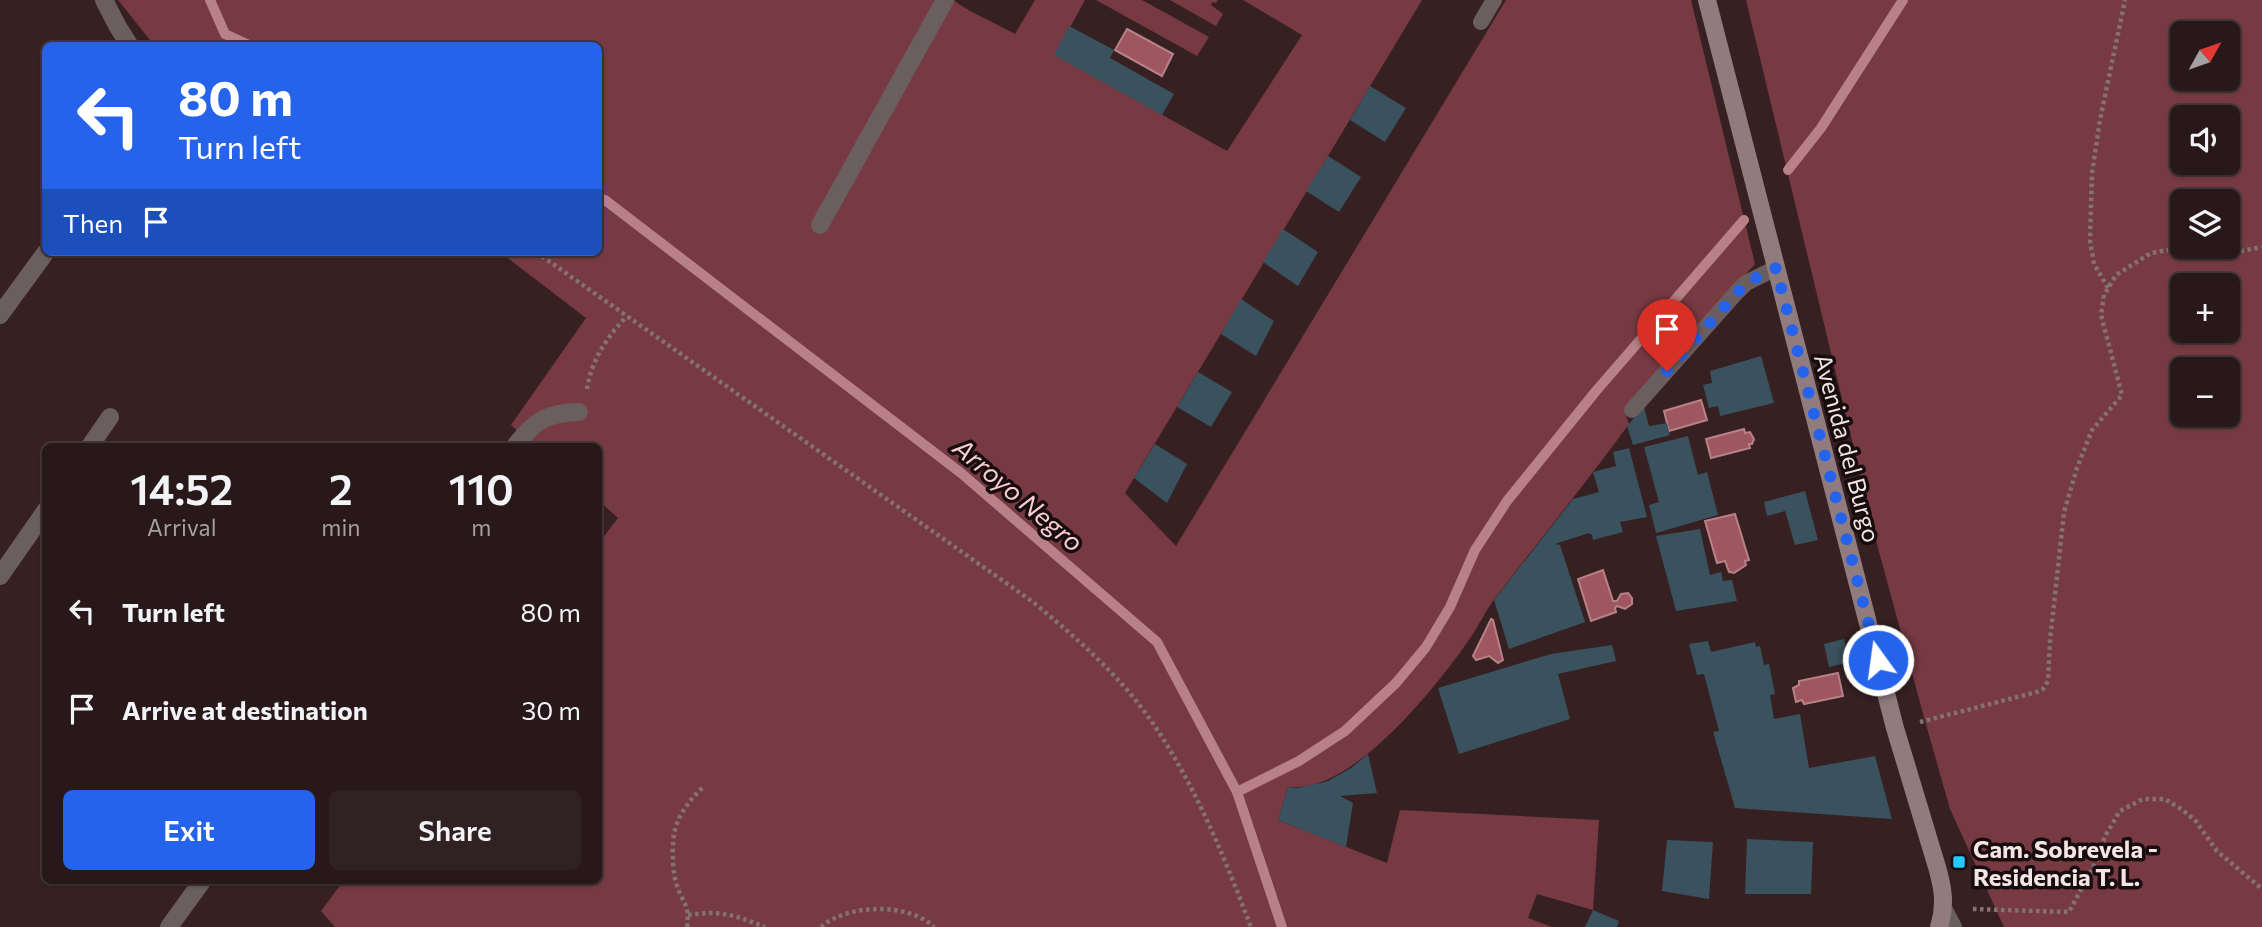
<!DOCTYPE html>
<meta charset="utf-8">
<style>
:root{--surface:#28181a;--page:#302123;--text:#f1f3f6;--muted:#a5a0a2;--line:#443739;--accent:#2563eb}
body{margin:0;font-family:Commissioner,sans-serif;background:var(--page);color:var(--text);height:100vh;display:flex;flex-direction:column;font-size:26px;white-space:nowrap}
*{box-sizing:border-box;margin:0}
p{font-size:23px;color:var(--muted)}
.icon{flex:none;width:38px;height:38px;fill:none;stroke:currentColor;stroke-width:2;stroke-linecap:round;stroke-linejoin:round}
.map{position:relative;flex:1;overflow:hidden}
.details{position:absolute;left:42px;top:443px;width:560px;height:441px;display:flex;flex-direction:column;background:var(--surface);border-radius:10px;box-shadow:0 2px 5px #0004,0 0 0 2px var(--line)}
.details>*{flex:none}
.guide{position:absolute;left:42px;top:42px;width:560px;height:214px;border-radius:10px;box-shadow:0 2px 5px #0004,0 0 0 2px var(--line);background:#2563eb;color:#fff;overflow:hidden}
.needle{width:46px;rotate:50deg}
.tools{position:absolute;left:2170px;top:21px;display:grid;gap:14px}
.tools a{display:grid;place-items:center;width:70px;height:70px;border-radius:10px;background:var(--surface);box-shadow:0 2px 5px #0004,0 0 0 2px var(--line);font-size:35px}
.pin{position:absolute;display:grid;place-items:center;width:60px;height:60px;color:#fff;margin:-72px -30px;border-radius:50% 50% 50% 0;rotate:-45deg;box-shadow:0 0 7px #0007}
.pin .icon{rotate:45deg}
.me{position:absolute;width:77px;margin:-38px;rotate:346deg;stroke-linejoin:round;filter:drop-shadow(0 0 5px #0008)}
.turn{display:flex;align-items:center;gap:24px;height:147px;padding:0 21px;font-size:32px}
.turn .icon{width:91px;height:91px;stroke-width:2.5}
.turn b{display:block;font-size:49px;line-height:60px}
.then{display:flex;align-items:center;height:66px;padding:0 21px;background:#0003;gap:14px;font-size:26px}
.eta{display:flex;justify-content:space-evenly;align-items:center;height:119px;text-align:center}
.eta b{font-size:42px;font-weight:600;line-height:49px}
.cta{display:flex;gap:14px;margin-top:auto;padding:14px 21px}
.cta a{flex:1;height:80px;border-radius:10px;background:var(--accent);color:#fff;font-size:28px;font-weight:600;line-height:80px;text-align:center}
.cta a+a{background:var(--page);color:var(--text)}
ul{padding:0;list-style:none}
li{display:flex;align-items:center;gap:21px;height:98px;padding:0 21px}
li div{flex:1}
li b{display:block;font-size:26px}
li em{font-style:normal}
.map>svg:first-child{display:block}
</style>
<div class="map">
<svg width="2262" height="927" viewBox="0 0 2262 927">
<rect width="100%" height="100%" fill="#362022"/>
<!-- green -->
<path fill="#773a43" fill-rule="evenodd" d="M118,0H954C961,8 1003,27 1015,34L1035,0H1085L1055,55L1227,151L1302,35L1243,0H1422L1125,493L1176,546L1506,0H1691L1755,264L1624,410L1629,424C1585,484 1538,542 1493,601C1485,612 1479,625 1471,637C1437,686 1353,794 1288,787L1278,820L1387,863L1400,810L1599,820L1593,910L1537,894L1528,918L1552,927H335L321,911L344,880H598L599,543L618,518L599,501L598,446H534L511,425L586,318L500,252H598V46L154,45Z
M1096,0H1142L1209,37L1197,56Z
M1170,0H1218L1216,3L1212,2L1211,5L1223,14L1216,26Z
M1746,0H2262V927H2004L1950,809L1925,721L1878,548ZM2228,33V79H2182V33ZM2228,117V163H2182V117ZM2228,201V247H2182V201ZM2228,285V331H2182V285ZM2228,369V415H2182V369Z"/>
<!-- water -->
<path fill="#9e5660" stroke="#b88188" stroke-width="2" d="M1127,29L1173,54L1162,76L1115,50Z
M1701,400L1707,420L1669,431L1664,411Z
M1744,429L1745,433L1750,432L1754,439L1752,444H1749L1750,448L1711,458L1706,439Z
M1735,514L1749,560L1745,561L1746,565L1734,573L1729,572L1725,561L1717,563L1705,521Z
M1603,570L1613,601H1617L1621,594L1628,593L1632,598V604L1625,609L1617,606L1615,608L1616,612L1591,621L1578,579Z
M1491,619L1493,620L1503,660L1498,663L1489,656L1476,660L1473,656Z
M1838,673L1843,696L1804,704L1802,700L1796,702L1793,688L1799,685V681Z"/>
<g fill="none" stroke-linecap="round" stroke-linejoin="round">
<!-- stream -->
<path stroke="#b88188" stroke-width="10" d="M210,0L225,34L251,46
M1788,170L1821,128L1903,0
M598,198L605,200L961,473L1157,642L1237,792L1282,927
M1237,792L1299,761L1345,731L1396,683L1426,647L1450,607L1475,550L1507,501L1596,391L1744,220"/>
</g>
<!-- building -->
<path fill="#39525d" d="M1069,26L1114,50L1110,58L1174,94L1162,115L1054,55Z
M1370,86L1406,108L1385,142L1350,120Z
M1328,156L1361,177L1339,212L1306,191Z
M1283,229L1318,252L1298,286L1263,262Z
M1241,299L1274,321L1256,356L1221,334Z
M1761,356L1774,403L1720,416L1718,406L1709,408L1703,385L1712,383L1710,371Z
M1198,372L1232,392L1211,427L1177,407Z
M1644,407L1649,426L1667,423L1670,435L1633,445L1627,426Z
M1688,436L1698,475L1707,472L1718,515L1656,533L1649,505L1659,502L1644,447Z
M1155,444L1187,464L1167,503L1134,478Z
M1629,448L1647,517L1620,522L1623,532L1593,540L1592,535L1589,533L1555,544L1560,545L1585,622L1509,649L1494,600L1573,499L1599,492L1593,472L1616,466L1613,452Z
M1805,491L1818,540L1795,545L1785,511L1767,516L1764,502Z
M1700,529L1710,575L1721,572L1723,581L1732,580L1737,601L1676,611L1656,536Z
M1844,639L1850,662L1829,667L1824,644Z
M1708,641L1711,652L1755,642L1756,647L1760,646L1764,665L1769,664L1775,694L1770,695L1774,719L1800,714L1809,768L1875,756L1892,819L1735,808L1713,732L1719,731L1704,674L1697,675L1689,644Z
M1612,645L1616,661L1558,674L1570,719L1459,754L1438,688L1551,654Z
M1368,754L1377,793L1340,796L1353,803L1346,847L1278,820L1288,787L1298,788L1328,781L1351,768Z
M1747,839L1813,842L1811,894H1745Z
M1667,840L1713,842L1709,899L1662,891Z
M1593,910L1619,921L1617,927H1585Z"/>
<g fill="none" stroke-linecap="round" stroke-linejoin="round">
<!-- path -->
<path stroke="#847172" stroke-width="4.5" stroke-dasharray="3.5 3.5" stroke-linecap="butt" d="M2199,247L2236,252L2262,247
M536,252L1033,602C1074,636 1115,671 1147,715C1193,779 1223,854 1251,927
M2108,288L2094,264L2090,241L2092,173L2100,120L2125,0
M587,389C591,361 607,337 626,317
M1920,722L2037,692L2043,689L2048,681L2050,641L2064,512L2077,468L2092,430L2122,395L2101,315L2104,295L2116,275L2151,253L2184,247
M1973,909L2069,912L2097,860L2105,836L2120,811L2143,799H2165L2181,809L2195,820L2217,851L2262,889
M688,915C721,910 735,915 765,927
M687,927C690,905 683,904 677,886C674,877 673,867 673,858C671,825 681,809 704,786
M821,927C847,904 908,902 934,927"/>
<!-- service -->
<path stroke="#6a5e5f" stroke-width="16" d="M1481,22L1494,0
M1632,410L1736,293L1746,283L1776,268
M1944,908L1954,927"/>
<!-- minor -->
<path stroke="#6a5e5f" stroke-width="18" d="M104,0L118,27L130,46
M820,225L945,0
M0,315L46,252
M90,446L110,417
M515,446C535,420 547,413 579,412
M0,576L46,510
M169,927L203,880"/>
<!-- secondary -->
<path stroke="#907c7e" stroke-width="18" d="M1707,0L1895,728L1937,867C1943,888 1946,905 1939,927"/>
</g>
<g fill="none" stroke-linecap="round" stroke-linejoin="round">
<!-- route -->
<path stroke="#2563eb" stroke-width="12" stroke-dasharray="0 21.6" d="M1667,371L1746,283L1776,268L1878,660"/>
</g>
<!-- markers -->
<rect fill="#24c9fe" stroke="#170d0e" stroke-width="2.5" x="1952" y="855" width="14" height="14" rx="3.5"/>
<g text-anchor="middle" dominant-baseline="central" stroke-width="7" stroke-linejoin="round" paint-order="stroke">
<!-- street labels -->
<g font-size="24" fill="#f4e4e5" stroke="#170d0e">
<text transform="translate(1848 448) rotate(75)">Avenida del Burgo</text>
</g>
<!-- poi labels -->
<g font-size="24" font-weight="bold" fill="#f4e4e5" stroke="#170d0e" text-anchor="start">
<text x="1973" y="848">Cam. Sobrevela -<tspan x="1973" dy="28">Residencia T. L.</tspan></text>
</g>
<!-- water labels -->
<g font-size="26" font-style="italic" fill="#f9cdd1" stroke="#170d0e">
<text transform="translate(1019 494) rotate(40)">Arroyo Negro</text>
</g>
</g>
</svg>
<div class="tools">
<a><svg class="needle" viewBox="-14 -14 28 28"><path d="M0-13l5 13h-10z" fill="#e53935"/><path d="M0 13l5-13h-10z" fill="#a5a0a2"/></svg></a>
<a><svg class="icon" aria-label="sound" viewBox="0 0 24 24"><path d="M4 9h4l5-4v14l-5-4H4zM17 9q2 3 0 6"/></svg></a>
<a><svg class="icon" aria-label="layers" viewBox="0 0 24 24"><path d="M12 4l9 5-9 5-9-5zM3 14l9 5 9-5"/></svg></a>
<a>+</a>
<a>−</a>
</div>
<div class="pin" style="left:1667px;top:371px;background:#d93025"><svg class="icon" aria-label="arrive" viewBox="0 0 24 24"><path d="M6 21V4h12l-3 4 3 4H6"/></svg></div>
<svg class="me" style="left:1878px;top:660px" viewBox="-20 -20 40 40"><circle r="17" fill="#2563eb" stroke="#fff" stroke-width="3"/><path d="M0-11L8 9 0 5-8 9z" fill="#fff"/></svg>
<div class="guide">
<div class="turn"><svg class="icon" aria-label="left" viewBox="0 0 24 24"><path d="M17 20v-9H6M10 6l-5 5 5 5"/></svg><div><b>80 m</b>Turn left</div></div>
<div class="then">Then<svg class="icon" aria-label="arrive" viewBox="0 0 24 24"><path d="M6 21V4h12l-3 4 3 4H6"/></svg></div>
</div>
<section class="details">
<div class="eta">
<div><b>14:52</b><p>Arrival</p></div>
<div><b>2</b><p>min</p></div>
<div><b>110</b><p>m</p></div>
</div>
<ul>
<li><svg class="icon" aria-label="left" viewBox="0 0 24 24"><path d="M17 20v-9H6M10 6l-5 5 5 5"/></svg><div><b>Turn left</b></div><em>80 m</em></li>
<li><svg class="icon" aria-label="arrive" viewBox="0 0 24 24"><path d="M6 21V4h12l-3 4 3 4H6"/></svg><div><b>Arrive at destination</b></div><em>30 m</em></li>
</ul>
<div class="cta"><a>Exit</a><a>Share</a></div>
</section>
</div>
